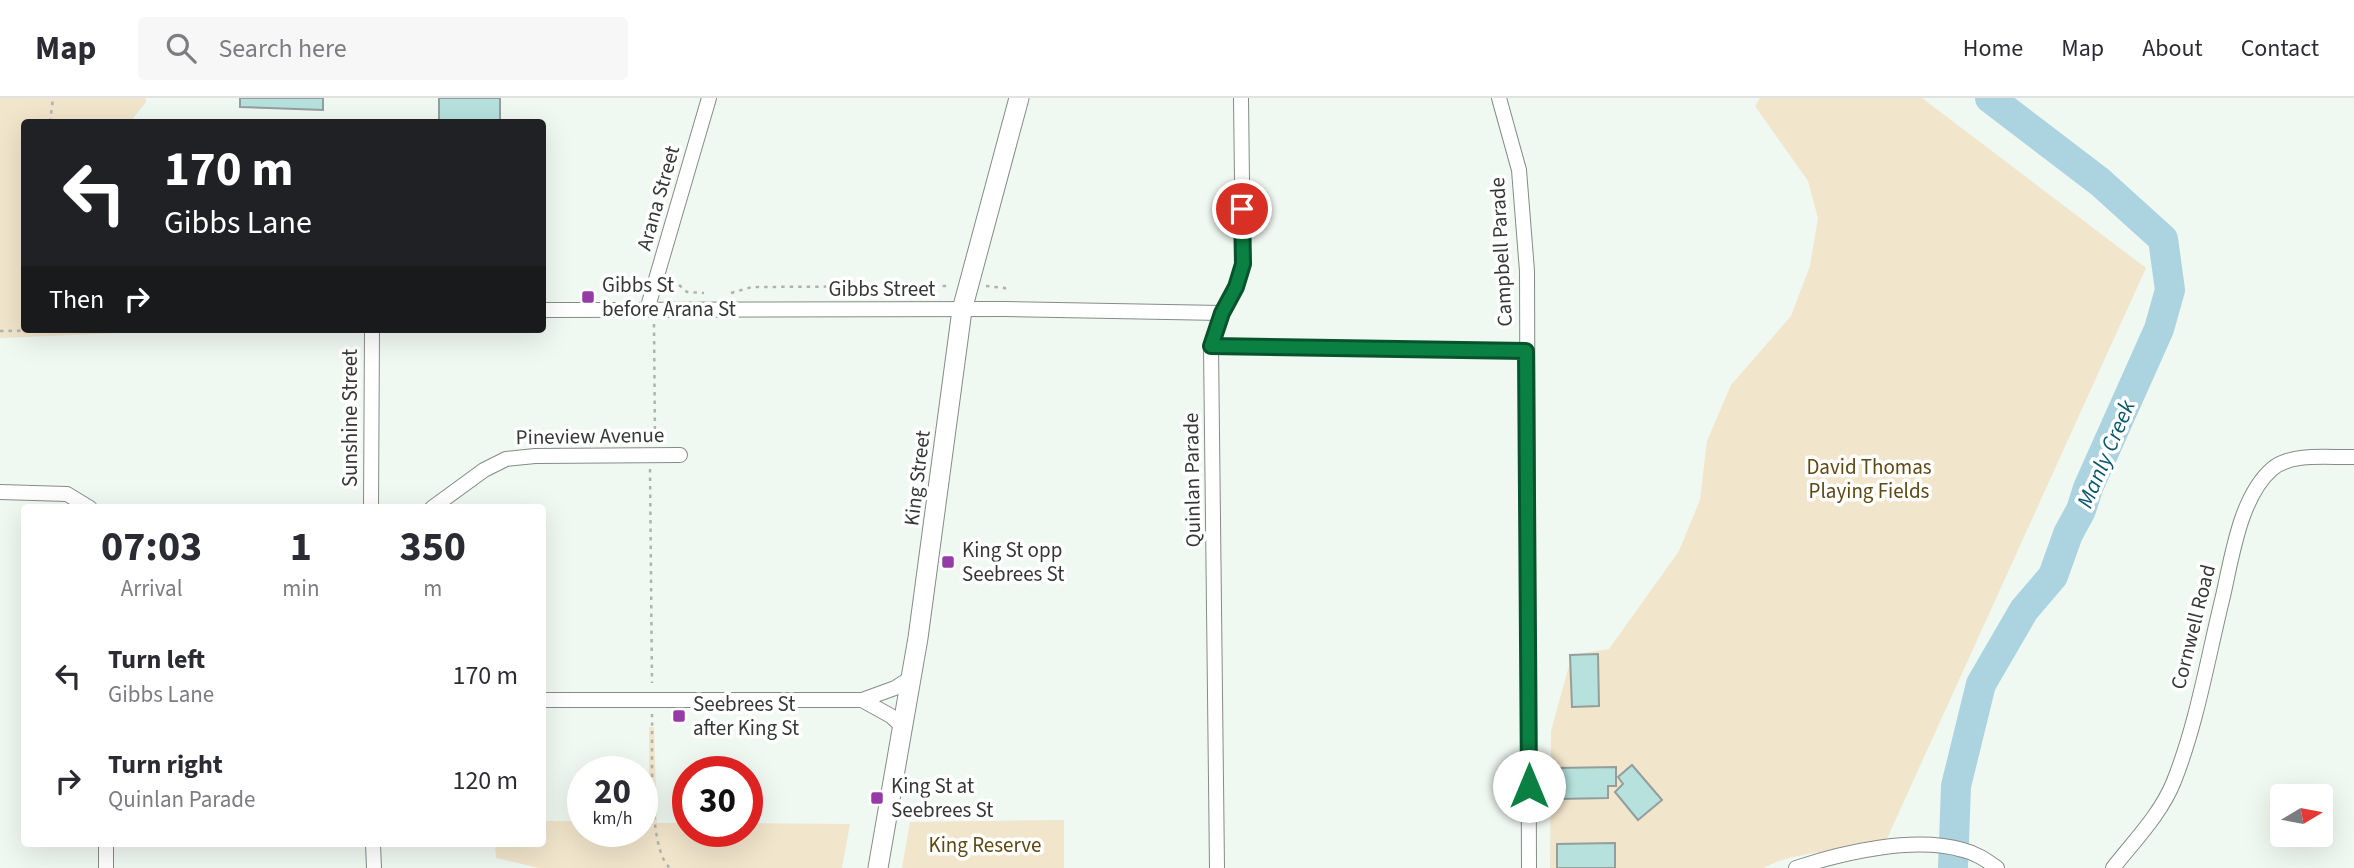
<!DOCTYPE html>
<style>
:root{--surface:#fff;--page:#f7f7f7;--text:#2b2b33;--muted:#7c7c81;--line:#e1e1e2}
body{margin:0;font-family:"Source Sans 3",sans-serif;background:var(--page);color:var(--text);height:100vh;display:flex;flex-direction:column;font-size:26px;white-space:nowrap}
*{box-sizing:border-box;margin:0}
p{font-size:23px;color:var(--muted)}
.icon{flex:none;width:38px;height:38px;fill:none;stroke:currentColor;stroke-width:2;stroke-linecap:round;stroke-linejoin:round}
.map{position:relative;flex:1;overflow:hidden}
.panel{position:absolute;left:21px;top:406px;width:525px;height:343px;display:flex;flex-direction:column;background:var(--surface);border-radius:7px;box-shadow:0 7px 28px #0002}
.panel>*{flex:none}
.top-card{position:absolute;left:21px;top:21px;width:525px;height:214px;border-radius:7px;box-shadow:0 7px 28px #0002;background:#202124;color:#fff;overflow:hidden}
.needle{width:46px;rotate:80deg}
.controls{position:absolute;left:2270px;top:686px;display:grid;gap:14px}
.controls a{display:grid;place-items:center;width:63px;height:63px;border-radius:7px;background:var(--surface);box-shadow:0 7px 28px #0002;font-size:35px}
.speed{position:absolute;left:567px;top:658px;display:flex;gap:14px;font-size:35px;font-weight:700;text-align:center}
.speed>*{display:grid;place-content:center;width:91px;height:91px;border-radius:50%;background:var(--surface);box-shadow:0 7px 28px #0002;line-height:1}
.speed small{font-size:18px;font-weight:400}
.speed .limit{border:10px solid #d22;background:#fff;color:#111}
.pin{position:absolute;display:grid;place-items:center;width:60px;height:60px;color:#fff;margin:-30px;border:4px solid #fff;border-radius:50%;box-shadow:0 2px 7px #0007}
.me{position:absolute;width:77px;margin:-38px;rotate:0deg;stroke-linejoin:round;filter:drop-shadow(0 0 5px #0008)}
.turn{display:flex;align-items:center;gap:24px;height:147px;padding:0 28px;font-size:32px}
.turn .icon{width:91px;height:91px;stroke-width:2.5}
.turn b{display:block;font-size:49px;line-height:60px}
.then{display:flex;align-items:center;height:66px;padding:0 28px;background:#0003;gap:14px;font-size:26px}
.eta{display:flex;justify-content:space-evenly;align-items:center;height:119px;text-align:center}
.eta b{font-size:42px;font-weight:700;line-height:49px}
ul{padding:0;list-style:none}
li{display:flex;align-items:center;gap:21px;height:105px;padding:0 28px}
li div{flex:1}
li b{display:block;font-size:26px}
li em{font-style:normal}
header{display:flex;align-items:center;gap:42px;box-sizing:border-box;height:98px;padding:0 35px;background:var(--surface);border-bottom:2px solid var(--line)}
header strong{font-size:33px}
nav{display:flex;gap:38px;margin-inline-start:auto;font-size:24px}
.search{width:490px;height:63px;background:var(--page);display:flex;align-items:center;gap:18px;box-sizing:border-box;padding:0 24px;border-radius:7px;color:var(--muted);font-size:26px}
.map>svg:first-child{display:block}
</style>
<header>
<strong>Map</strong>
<div class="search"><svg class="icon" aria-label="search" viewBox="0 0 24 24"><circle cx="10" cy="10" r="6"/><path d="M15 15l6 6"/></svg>Search here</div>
<nav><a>Home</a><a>Map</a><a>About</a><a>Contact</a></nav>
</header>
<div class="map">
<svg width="2354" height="770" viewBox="0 0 2354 770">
<rect width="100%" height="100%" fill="#f0f8f2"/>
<!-- green -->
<path fill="#f1e5cb" d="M0,0H146V4L130,24H24V231H127L123,235L0,240Z
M1760,0H1922L2146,170L1885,745C1857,749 1786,755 1764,770H1550L1551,633L1572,557L1609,551L1679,453L1700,402L1707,343L1731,287L1791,218L1810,168L1818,120L1808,83L1755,8Z
M649,629H654L657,725H688V733H747V725L850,726L842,770H539L496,760L495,746H542L543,723H583V733H642V724L649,723Z
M1064,722V770H902L910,724Z"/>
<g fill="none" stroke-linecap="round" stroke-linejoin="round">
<!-- river -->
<path stroke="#acd3e0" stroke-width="30" d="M1953,770L1956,688L1981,586L2024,512L2053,478L2068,436L2081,412L2088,390L2159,231L2170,192L2163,141L2100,84L1990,0"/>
</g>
<!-- building -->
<path fill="#b6e1dc" stroke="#949e9c" stroke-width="2" d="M240,0H323V12L240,9Z
M439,0H500V24H439Z
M1598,556L1599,608L1572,609L1570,557Z
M1632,667L1662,702L1638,722L1615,694L1623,686L1618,679Z
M1616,669V688H1608V700L1557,701V670Z
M1615,745V770H1557V746Z"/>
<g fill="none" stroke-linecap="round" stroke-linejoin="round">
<!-- street casing -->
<g stroke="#858c87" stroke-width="16">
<path id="street" d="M1499,0L1519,72L1527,173L1529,770
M542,212L1005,211L1222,215
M647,212L709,0
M1211,248L1526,253
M0,394L67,396L90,410
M371,410L372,231
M432,410L484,372L506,361L535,358L680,357
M542,602H862L895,590L911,580
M862,602L891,618L903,629
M373,746L374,770
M106,770V746
M1217,770L1211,248L1222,215L1236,189L1243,166L1241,0
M1796,770C1844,754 1914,738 1963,752C1976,755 1986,762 1997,770
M2113,770C2134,743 2161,716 2174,683C2197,625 2208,559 2223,498C2232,459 2240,399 2272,371C2292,354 2329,360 2354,359"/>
</g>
<!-- secondary casing -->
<g stroke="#858c87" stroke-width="21">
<path id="secondary" d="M878,770L918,540L962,212L1019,0"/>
</g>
<!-- path -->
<path stroke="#adb4af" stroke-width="2.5" stroke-dasharray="3.5 5" stroke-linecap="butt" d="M50,24L53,0
M671,185L678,186L687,194L704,195
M986,188L1005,190V196
M605,195L630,194L636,190
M731,195L752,189L951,188
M654,226L655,342
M0,233L138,231
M650,371L652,585
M652,616C653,648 647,751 670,770"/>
<!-- street -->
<use href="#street" stroke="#fff" stroke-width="14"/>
<!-- secondary -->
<use href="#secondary" stroke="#fff" stroke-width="19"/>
</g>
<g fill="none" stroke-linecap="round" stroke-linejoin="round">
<!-- route casing -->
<g stroke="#07532c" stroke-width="18">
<path id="route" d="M1242,111L1243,166L1236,189L1222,215L1211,248L1526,253L1529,688"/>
</g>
<!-- route -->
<use href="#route" stroke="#0b8043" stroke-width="12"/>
</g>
<!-- markers -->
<g fill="#943ba6" stroke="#fff" stroke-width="2.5">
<rect x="581" y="192" width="14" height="14" rx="3.5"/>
<rect x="941" y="457" width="14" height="14" rx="3.5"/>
<rect x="672" y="611" width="14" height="14" rx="3.5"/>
<rect x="870" y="693" width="14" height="14" rx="3.5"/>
</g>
<g text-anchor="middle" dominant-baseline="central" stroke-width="7" stroke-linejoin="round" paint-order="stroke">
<!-- street labels -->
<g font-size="21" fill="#353836" stroke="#fff">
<text transform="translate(658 100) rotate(-74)">Arana Street</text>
<text transform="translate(1501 154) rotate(-93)">Campbell Parade</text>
<text x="882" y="191">Gibbs Street</text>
<text transform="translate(350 320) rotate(-90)">Sunshine Street</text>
<text transform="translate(590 338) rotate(-1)">Pineview Avenue</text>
<text transform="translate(917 380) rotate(-83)">King Street</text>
<text transform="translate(1192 382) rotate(-91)">Quinlan Parade</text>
<text transform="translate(2193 529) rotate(-76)">Cornwell Road</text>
</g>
<!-- poi labels -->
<g font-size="21" fill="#353836" stroke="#fff" text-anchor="start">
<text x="602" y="187">Gibbs St<tspan x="602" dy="24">before Arana St</tspan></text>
<text x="962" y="452">King St opp<tspan x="962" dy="24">Seebrees St</tspan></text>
<text x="693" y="606">Seebrees St<tspan x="693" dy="24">after King St</tspan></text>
<text x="891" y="688">King St at<tspan x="891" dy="24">Seebrees St</tspan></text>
</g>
<!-- park labels -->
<g font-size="21" fill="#5e4912" stroke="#fff">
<text x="1869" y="369">David Thomas<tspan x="1869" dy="24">Playing Fields</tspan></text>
<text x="985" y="747">King Reserve</text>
</g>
<!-- water labels -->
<g font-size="23" font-style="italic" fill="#08586c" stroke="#fff">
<text transform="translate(2106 356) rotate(-67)">Manly Creek</text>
</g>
</g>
</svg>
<div class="controls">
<a><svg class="needle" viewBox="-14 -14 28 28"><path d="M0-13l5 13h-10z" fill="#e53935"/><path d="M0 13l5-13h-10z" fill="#7c7c81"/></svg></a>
</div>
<div class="speed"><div>20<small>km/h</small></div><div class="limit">30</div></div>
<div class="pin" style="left:1242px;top:111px;background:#d93025"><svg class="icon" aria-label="arrive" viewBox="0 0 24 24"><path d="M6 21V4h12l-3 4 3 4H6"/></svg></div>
<svg class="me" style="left:1529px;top:688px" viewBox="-20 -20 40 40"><circle r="19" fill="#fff"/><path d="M0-13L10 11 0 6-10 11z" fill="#0b8043"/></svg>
<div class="top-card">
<div class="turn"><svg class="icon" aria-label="left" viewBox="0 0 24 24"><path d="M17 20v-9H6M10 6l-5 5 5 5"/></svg><div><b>170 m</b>Gibbs Lane</div></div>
<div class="then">Then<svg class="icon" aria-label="right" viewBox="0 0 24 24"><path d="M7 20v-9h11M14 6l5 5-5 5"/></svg></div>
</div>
<section class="panel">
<div class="eta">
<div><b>07:03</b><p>Arrival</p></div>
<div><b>1</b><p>min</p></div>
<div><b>350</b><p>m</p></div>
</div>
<ul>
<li><svg class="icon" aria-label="left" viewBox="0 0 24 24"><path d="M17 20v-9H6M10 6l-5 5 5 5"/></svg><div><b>Turn left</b><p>Gibbs Lane</p></div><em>170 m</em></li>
<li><svg class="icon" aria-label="right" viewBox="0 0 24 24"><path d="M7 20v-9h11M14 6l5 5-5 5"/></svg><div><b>Turn right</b><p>Quinlan Parade</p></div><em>120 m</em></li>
</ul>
</section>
</div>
